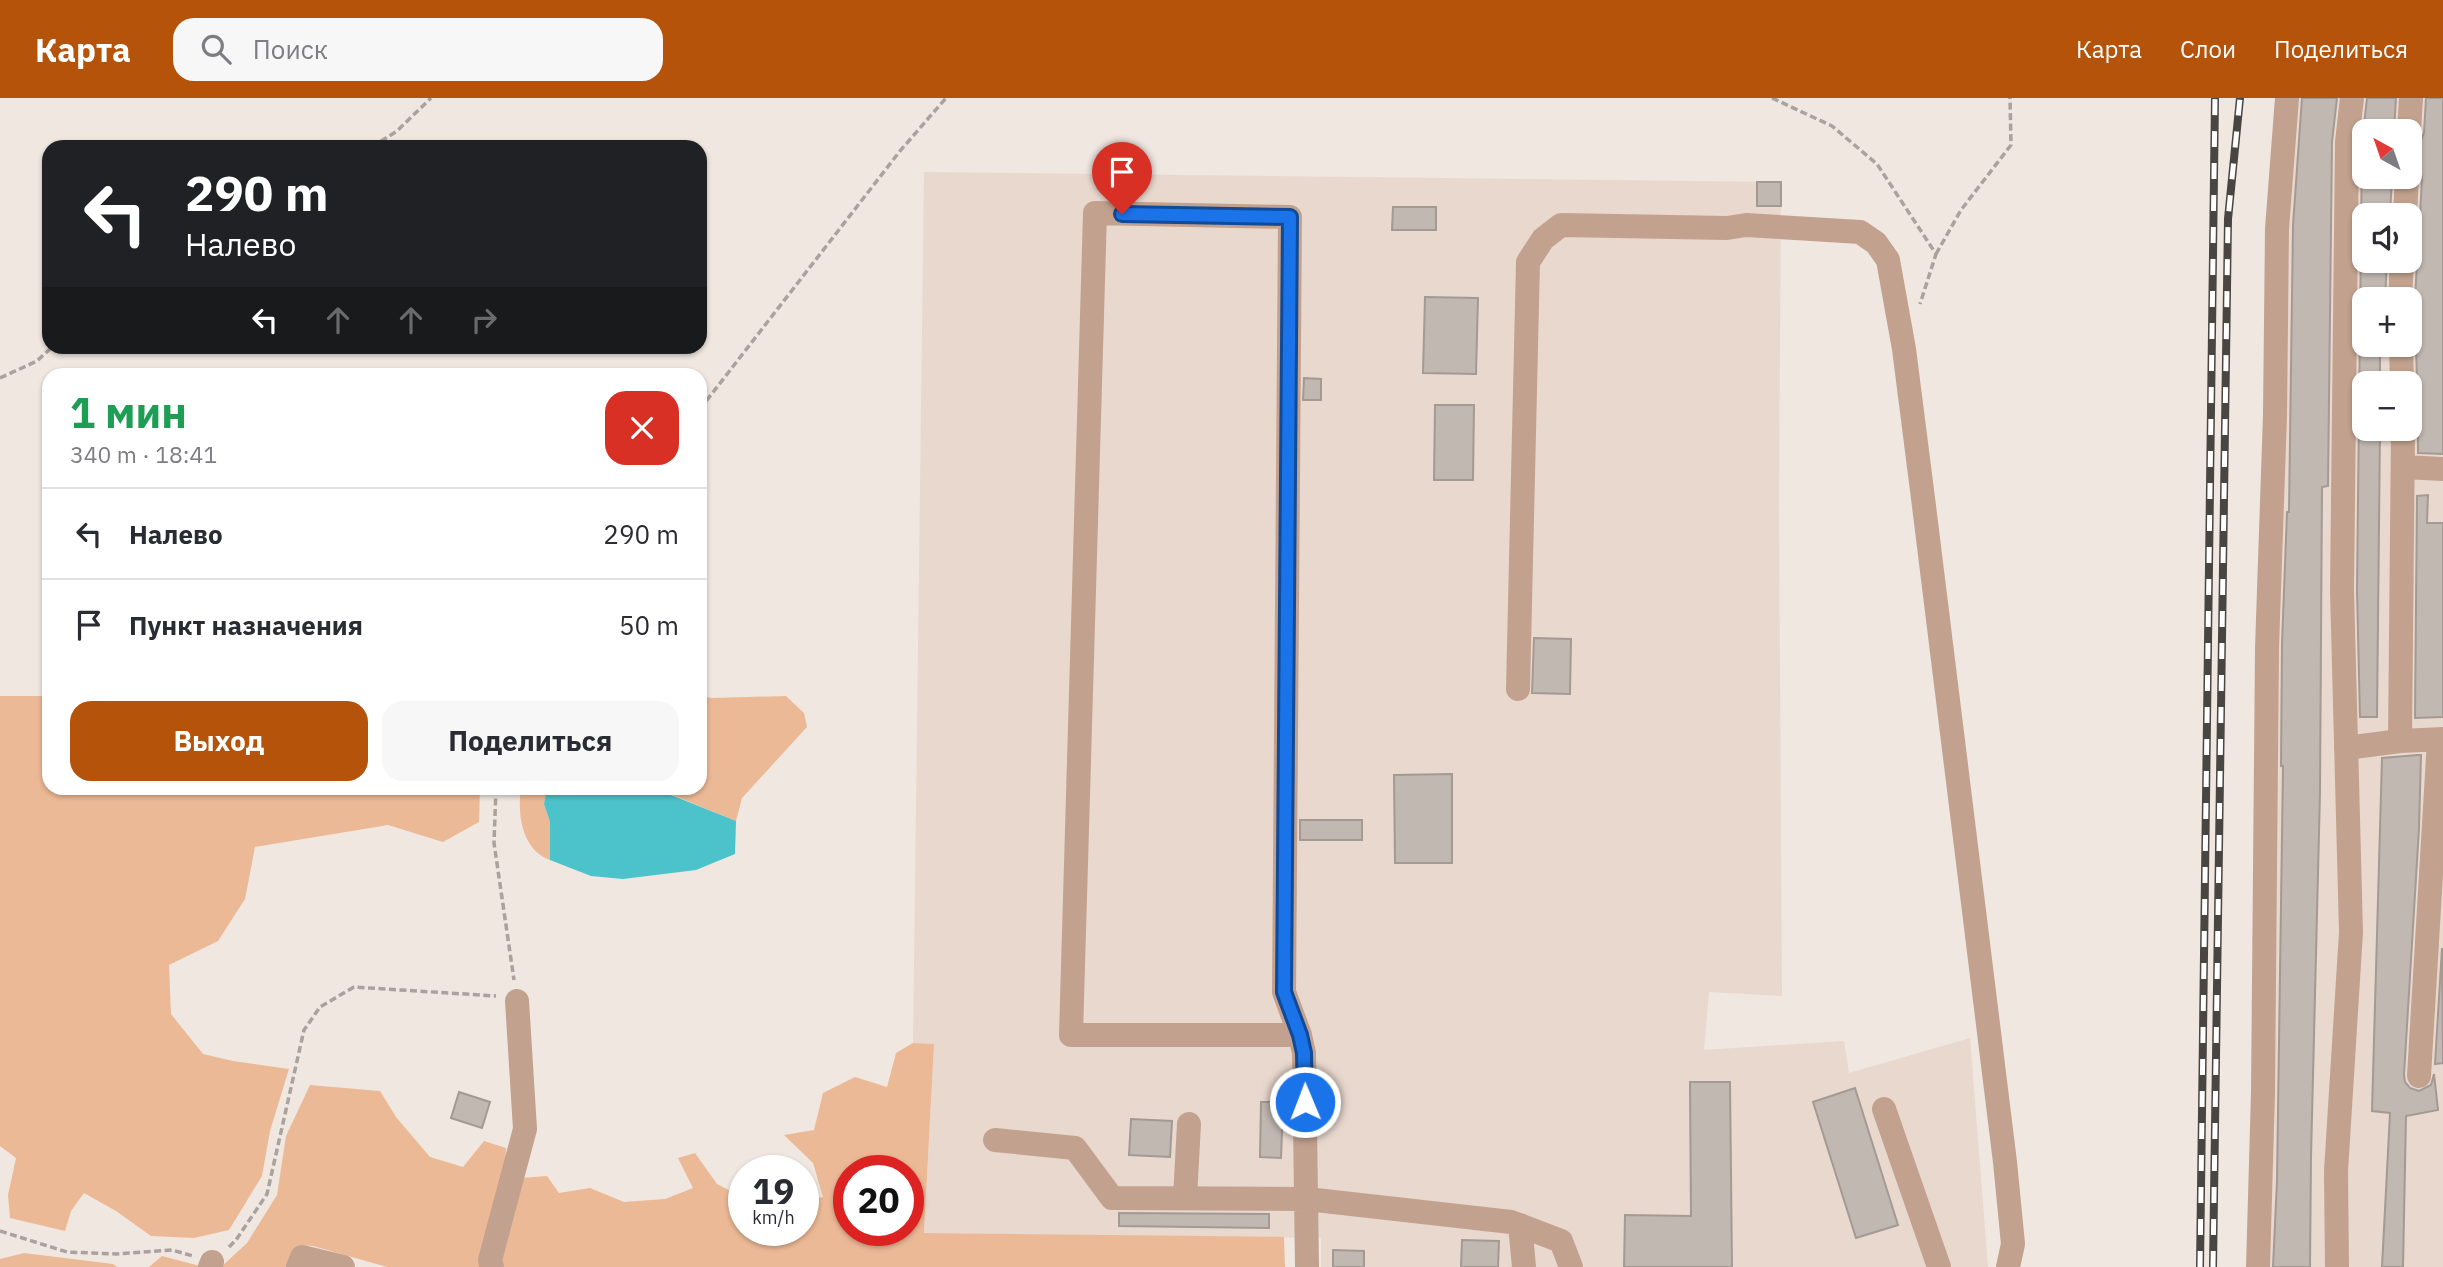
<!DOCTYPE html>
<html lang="ru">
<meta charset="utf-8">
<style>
:root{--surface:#fff;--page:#f7f7f7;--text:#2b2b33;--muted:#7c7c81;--line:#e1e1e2;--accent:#b45309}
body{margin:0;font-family:"IBM Plex Sans",sans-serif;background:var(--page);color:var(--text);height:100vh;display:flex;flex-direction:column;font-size:26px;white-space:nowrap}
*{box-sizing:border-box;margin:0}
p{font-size:23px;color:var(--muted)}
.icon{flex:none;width:38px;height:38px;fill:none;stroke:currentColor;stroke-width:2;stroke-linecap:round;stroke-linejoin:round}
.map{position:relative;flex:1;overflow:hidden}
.side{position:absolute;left:42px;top:270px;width:665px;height:427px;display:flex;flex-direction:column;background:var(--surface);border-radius:21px;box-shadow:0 2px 5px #0004}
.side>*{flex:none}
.top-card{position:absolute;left:42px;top:42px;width:665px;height:214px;border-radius:21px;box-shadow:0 2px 5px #0004;background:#202124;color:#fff;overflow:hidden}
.needle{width:46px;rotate:320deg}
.buttons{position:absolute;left:2352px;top:21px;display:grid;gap:14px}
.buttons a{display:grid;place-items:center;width:70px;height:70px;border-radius:14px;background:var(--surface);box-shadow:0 2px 5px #0004;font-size:35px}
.speed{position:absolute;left:728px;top:1057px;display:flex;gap:14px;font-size:35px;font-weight:700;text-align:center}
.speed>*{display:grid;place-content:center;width:91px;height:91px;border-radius:50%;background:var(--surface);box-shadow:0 2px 5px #0004;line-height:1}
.speed small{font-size:18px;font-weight:400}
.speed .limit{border:10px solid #d22;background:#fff;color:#111}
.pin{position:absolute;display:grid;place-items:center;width:60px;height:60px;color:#fff;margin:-72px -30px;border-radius:50% 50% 50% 0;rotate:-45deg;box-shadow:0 0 7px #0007}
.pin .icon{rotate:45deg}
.me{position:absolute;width:77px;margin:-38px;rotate:359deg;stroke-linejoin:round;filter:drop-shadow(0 0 5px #0008)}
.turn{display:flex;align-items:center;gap:24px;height:147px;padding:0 28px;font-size:32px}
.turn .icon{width:91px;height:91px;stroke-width:2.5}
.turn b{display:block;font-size:49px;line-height:60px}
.lanes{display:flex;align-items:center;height:66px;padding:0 28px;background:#0003;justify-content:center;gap:35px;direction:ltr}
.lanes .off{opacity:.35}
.round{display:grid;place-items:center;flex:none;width:74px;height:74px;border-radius:21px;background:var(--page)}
.head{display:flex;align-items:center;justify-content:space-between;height:119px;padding:0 28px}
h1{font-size:42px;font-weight:800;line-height:52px;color:#1e9e55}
.primary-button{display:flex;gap:14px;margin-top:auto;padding:14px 28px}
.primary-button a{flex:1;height:80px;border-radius:21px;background:var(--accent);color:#fff;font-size:28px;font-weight:800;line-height:80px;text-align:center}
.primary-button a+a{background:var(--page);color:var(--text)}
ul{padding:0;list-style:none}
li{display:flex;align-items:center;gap:21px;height:91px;padding:0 28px;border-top:2px solid var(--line)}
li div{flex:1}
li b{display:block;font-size:26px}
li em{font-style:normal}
header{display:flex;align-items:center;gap:42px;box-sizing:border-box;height:98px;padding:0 35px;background:var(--accent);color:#fff}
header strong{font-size:33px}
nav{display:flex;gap:38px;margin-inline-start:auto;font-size:24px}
.search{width:490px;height:63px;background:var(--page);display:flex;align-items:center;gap:18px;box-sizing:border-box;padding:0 24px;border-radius:21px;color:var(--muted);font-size:26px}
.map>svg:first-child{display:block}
</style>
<header>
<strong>Карта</strong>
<div class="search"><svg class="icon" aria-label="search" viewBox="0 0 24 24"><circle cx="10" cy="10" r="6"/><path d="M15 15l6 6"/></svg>Поиск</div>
<nav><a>Карта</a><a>Слои</a><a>Поделиться</a></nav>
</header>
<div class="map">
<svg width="2443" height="1169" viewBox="0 0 2443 1169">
<rect width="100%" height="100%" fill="#f0e7e1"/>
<!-- built -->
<path fill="#e9d8ce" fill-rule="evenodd" d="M2278,0H2443V1169H2258ZM2364,33H2410V79H2364ZM2364,117H2410V163H2364ZM2364,201H2410V247H2364ZM2364,285H2410V331H2364Z
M924,74L1781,84L1779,410L1782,898L1709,894L1704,952L1844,943L1849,975L1970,940L1988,1169H1321V1140L924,1135L934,946L913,945Z"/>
<!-- green -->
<path fill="#ecb996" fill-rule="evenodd" d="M0,598H49V690H480L479,724L443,744L388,727L255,749L245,801L218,843L169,867L171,916L203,956L233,963L289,971L270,1033L262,1078L229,1132L194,1140L151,1138L116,1113L84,1095L71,1113L65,1133L10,1120L8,1097L16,1060L0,1048Z
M700,598L712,600L786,598L804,615L807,629L742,700L736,723L670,696L677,690H700Z
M521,690H547L544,706L550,724V762C522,752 517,716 521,690Z
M913,945L934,946L924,1135L1284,1139L1285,1169H496L522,1080L547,1078L559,1095L590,1090L624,1104L665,1101L693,1090L678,1060L695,1055L717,1086L744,1100V1132H803V1102L823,1099L813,1065L784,1037L814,1032L823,995L855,979L887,989L896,955ZM849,1073H908V1132H849Z
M310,987L380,993L396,1019L430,1059L463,1069L484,1043L506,1050L505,1074L480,1169H387L313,1148L300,1147L290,1169H221L247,1145L277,1097L286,1038Z
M24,1155L113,1166L117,1169H0V1161Z
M162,1158L204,1169H149Z"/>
<!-- water -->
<path fill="#4cc3ca" d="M547,690H677L671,697L736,723L735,756L696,772L623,781L591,778L550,762V724L544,706Z"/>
<!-- building -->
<path fill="#c2b8b2" stroke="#a39a94" stroke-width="2" d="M2302,0H2337L2332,44L2328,388L2322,389L2320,694L2311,1059L2310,1169H2273L2277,1083L2283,668H2281L2282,546L2287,414H2289L2293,127Z
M2367,0H2396L2394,33H2364V79H2392L2390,117H2364V163H2387L2385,201H2364V247H2380V285H2364V331H2380L2377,619H2360L2357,492L2362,45Z
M2426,0H2443V356L2418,355V330L2416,323L2410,318V297L2415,291L2417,285L2416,247L2410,235V212L2415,202L2417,164L2415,156L2410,150V131L2417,126L2420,118L2422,80L2420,72L2412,66L2414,47L2421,42L2424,35Z
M1757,84H1781V108H1757Z
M1393,109H1436V132H1392Z
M1425,199L1478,200L1476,276L1423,275Z
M1304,280L1321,281V302H1303Z
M1435,307H1474L1473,382H1434Z
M2428,397L2427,425H2443V619L2415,620L2417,398Z
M1534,540L1571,541L1570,596L1532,595Z
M2418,657H2421L2419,730L2404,977L2405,984L2410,990L2419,993L2431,987L2434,976L2438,1012L2406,1018L2403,1169H2382L2390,1015L2372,1013L2382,660Z
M1452,676V765H1395L1394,677Z
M1300,722H1362V742H1300Z
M2442,850L2443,965L2435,966Z
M1690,984H1730L1732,1169H1624L1625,1117L1691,1118Z
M1855,990L1898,1127L1856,1140L1813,1004Z
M459,994L490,1004L482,1030L451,1020Z
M1261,1004H1283L1281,1060L1260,1059Z
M1131,1021L1172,1023L1170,1059L1129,1057Z
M1119,1115L1269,1116V1130L1119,1128Z
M1462,1142L1499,1143L1498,1169H1461Z
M1333,1152L1364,1153V1169H1333Z"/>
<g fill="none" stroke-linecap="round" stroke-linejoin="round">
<!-- path -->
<path stroke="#a9a29d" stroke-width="3.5" stroke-dasharray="7 3.5" stroke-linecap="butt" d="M1772,0L1832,28L1877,66L1936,156L1920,206
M372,49L397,33L431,0
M1936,156L1961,112L2011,47L2010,0
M0,280L37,263L53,248
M700,311L900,53L946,0
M496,690L494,745L514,882
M0,1133L67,1154L117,1156L172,1152L193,1158
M229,1149L236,1142L267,1096L304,932L320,909L354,889L496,898"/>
<!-- minor -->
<path stroke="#c2a28e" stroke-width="24" d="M2409,33L2411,0
M2405,117L2407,79
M2400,201L2402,163
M2401,247L2402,285
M2404,369L2443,371
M1518,591L1528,164L1543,141L1561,127L1727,130L1746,127L1860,134L1876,145L1888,162L1904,251L1923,400L2005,1064L2013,1146L2008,1169
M2400,643L2403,331
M2346,650L2400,643L2443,641
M1300,937H1071L1095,115L1290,119L1284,894L1300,937L1304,955L1307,1169
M2419,978L2439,642
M1884,1011L1939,1169
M995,1042L1075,1050L1112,1100L1307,1101L1511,1124L1561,1143L1571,1169
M1185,1100L1189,1026
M1520,1127L1524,1169
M210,1169L212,1164
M298,1169L302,1159L343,1169
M492,1169L490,1162L525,1031L517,903
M2258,1169L2263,994L2267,550L2275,317L2277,131L2287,0
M2337,1169L2336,1073L2351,834L2342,492L2347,44L2352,0"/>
<!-- rail casing -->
<g stroke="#494541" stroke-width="8">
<path id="rail" d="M2200,1169L2215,0
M2213,1169L2228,121L2240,0"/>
</g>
<!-- rail -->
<use href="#rail" stroke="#fff" stroke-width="5" stroke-dasharray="16" stroke-linecap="butt"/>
</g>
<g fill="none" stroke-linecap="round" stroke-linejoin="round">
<!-- route casing -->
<g stroke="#114b97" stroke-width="18">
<path id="route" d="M1122,116L1290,119L1284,894L1300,937L1304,955L1305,1004"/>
</g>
<!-- route -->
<use href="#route" stroke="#1a73e8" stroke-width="12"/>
</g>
</svg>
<div class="buttons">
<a><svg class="needle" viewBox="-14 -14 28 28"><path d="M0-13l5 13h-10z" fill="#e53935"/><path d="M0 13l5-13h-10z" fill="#7c7c81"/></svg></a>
<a><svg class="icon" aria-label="sound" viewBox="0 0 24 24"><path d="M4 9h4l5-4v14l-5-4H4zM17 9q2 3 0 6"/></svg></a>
<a>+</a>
<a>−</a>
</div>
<div class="speed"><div>19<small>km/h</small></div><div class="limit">20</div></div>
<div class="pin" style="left:1122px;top:116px;background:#d93025"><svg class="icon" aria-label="arrive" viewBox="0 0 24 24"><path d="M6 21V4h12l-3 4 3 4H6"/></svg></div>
<svg class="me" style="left:1305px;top:1004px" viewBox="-20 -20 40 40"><circle r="17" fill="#1a73e8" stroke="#fff" stroke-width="3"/><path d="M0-11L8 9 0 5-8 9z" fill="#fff"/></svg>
<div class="top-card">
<div class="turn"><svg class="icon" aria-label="left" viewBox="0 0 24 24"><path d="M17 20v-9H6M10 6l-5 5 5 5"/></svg><div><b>290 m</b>Налево</div></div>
<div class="lanes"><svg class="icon" aria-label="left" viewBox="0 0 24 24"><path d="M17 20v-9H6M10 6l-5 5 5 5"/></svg><svg class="icon off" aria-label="ahead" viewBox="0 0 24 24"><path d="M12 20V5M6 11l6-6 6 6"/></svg><svg class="icon off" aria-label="ahead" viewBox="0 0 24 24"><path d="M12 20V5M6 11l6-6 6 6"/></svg><svg class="icon off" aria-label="right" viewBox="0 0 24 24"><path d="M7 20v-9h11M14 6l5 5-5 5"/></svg></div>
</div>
<section class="side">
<div class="head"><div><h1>1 мин</h1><p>340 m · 18:41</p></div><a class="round" style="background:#d93025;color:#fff"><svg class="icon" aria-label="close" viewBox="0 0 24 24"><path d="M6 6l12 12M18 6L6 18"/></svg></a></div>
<ul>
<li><svg class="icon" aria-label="left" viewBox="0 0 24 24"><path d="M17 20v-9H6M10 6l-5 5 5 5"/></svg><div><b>Налево</b></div><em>290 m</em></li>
<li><svg class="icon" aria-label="arrive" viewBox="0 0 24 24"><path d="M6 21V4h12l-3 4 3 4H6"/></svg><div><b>Пункт назначения</b></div><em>50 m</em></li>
</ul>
<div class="primary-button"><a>Выход</a><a>Поделиться</a></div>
</section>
</div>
